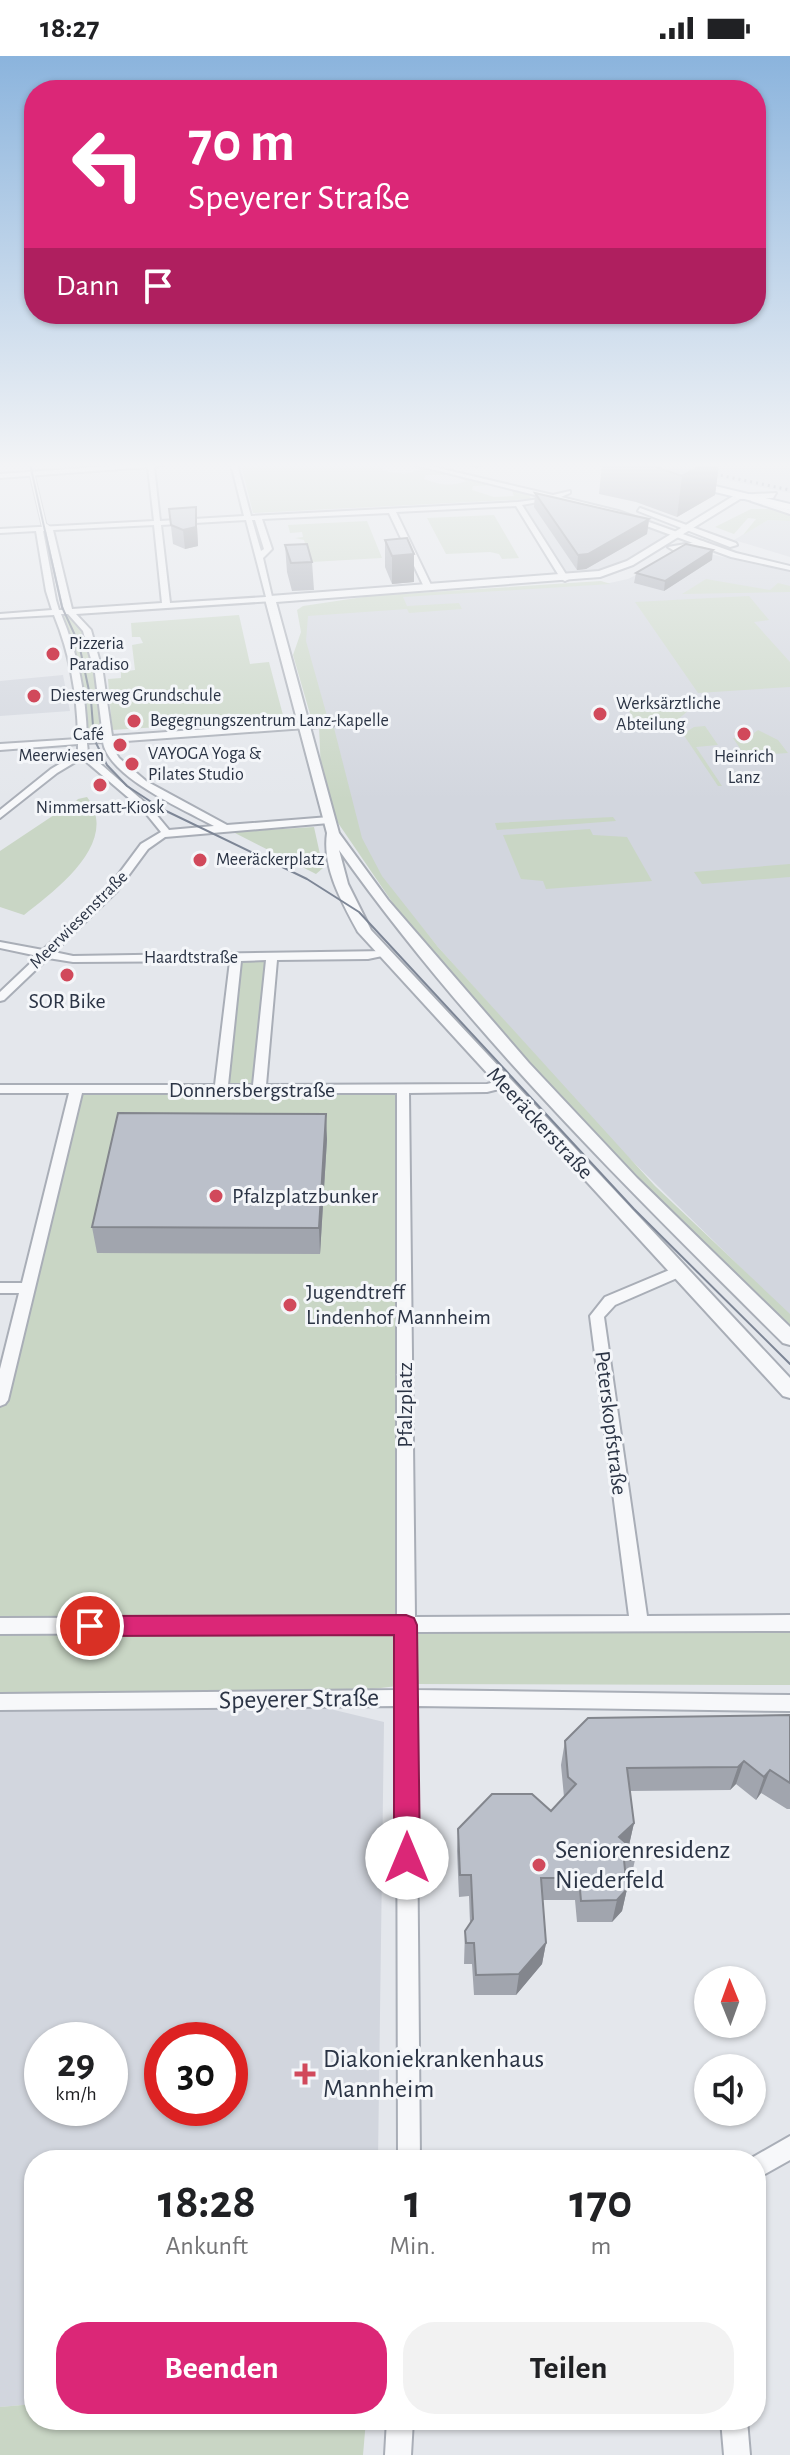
<!DOCTYPE html>
<html lang="de">
<meta charset="utf-8">
<style>
:root{--surface:#fff;--page:#f2f2f2;--text:#202124;--muted:#757577;--accent:#db2777}
body{margin:0;font-family:"Alegreya Sans",sans-serif;background:var(--page);color:var(--text);height:100vh;display:flex;flex-direction:column;font-size:30px;white-space:nowrap}
*{box-sizing:border-box;margin:0}
p{font-size:26px;color:var(--muted)}
.icon{flex:none;width:44px;height:44px;fill:none;stroke:currentColor;stroke-width:2;stroke-linecap:round;stroke-linejoin:round}
.map{position:relative;flex:1;overflow:hidden}
.drawer{position:absolute;left:24px;top:2094px;width:742px;height:280px;display:flex;flex-direction:column;background:var(--surface);border-radius:32px;box-shadow:0 2px 6px #0004}
.drawer>*{flex:none}
.hud{position:absolute;left:24px;top:24px;width:742px;height:244px;border-radius:32px;box-shadow:0 2px 6px #0004;background:#db2777;color:#fff;overflow:hidden}
.needle{width:52px;rotate:359deg}
.fabs{position:absolute;left:694px;top:1910px;display:grid;gap:16px}
.fabs a{display:grid;place-items:center;width:72px;height:72px;border-radius:50%;background:var(--surface);box-shadow:0 2px 6px #0004;font-size:40px}
.speed{position:absolute;left:24px;top:1966px;display:flex;gap:16px;font-size:40px;font-weight:700;text-align:center}
.speed>*{display:grid;place-content:center;width:104px;height:104px;border-radius:50%;background:var(--surface);box-shadow:0 2px 6px #0004;line-height:1}
.speed small{font-size:20px;font-weight:400}
.speed .limit{border:12px solid #d22;background:#fff;color:#111}
.pin{position:absolute;display:grid;place-items:center;width:68px;height:68px;color:#fff;margin:-34px;border:4px solid #fff;border-radius:50%;box-shadow:0 2px 8px #0007}
.me{position:absolute;width:88px;margin:-44px;rotate:0deg;stroke-linejoin:round;filter:drop-shadow(0 0 6px #0008)}
.turn{display:flex;align-items:center;gap:28px;height:168px;padding:0 32px;font-size:36px}
.turn .icon{width:104px;height:104px;stroke-width:2.5}
.turn b{display:block;font-size:56px;line-height:68px}
.then{display:flex;align-items:center;height:76px;padding:0 32px;background:#0003;gap:16px;font-size:30px}
.eta{display:flex;justify-content:space-evenly;align-items:center;height:136px;text-align:center}
.eta b{font-size:48px;font-weight:600;line-height:56px}
.button{display:flex;gap:16px;margin-top:auto;padding:16px 32px}
.button a{flex:1;height:92px;border-radius:32px;background:var(--accent);color:#fff;font-size:32px;font-weight:600;line-height:92px;text-align:center}
.button a+a{background:var(--page);color:var(--text)}
.status{display:flex;justify-content:space-between;align-items:center;height:56px;padding:0 40px;background:var(--surface);direction:ltr}
.status svg{height:22px;fill:currentColor}
.map>svg:first-child{display:block}
</style>
<div class="status"><b>18:27</b><svg viewBox="0 0 49 12"><path d="M0 12V9h3v3zM5 12V6h3v6zM10 12V3h3v9zM15 12V0h3v12zM26 1h20v11H26zM47 4h2v5h-2z"/></svg></div>
<div class="map">
<svg width="790" height="2399" viewBox="0 0 790 2399">
<rect width="100%" height="100%" fill="#e4e7ec"/>
<!-- built -->
<path fill="#d2d6de" fill-rule="evenodd" d="M651,408H790V437L678,414Z
M544,445L614,457L672,478L613,514L568,522L521,448Z
M768,464L790,465V501L734,484Z
M688,493L790,516V1260L616,1089L438,891L381,821L360,782L305,585L303,556L403,540L605,528L628,523Z
M63,619L70,655L0,660V625Z
M289,1643L384,1666L378,2104H34V2348L0,2351V1646ZM42,1984H110V2052H42ZM162,1984H230V2052H162Z"/>
<!-- green -->
<path fill="#c9d6c5" d="M241,408H391L381,409L384,415L405,418L419,414L410,410L449,419H426L424,423C440,429 450,431 466,425L456,421L493,429L473,430L472,434L494,441L514,440L512,435L501,431L529,438L531,443L253,457Z
M751,453H769L790,458V465L768,464L743,479L756,463L748,462L734,478L715,471Z
M494,459L519,502L502,503L499,498L490,496L446,498L427,462Z
M367,465L382,502L311,506L304,484L295,482L303,481L302,476L290,477L288,469Z
M706,523L770,534L778,527L790,530V536L682,538Z
M601,525L611,528L403,541L407,550L459,547L462,553L409,557L407,553L308,560L306,585L327,660L310,658L293,599L301,576L297,554L303,550L370,540Z
M749,540L769,564L754,566L790,606V631L698,637L635,546Z
M70,555L87,574L100,639L99,683L84,685L85,678L59,556Z
M239,559L250,608L269,606L284,663L112,674L108,623L121,622V616L135,614L132,589L143,587L140,581H132L131,567Z
M685,648L689,654L669,671L640,673L627,652Z
M319,670L334,672L362,782L382,820L438,891L655,1130L790,1258V1276L592,1080L414,878L336,764L321,716Z
M705,670L718,689L696,691L722,730H718L683,678L694,671Z
M758,674L778,684L788,697L745,700L733,682L750,680Z
M87,741C121,786 56,834 24,859L0,851V795L57,757L63,758L78,743Z
M613,761L616,765L497,774L495,767Z
M314,771L323,812L316,818L233,776Z
M590,773L593,779L627,781L652,825L546,833L543,825L521,823L503,779Z
M790,808V821L702,828L694,816Z
M236,902H272L259,1033L398,1035L400,1560L7,1569L790,1567V1629L414,1628L289,1643L0,1646V1345L76,1035L220,1034Z
M34,2348V2364H366L363,2399H0V2351Z"/>
<g fill="none" stroke-linecap="round" stroke-linejoin="round">
<!-- pedestrian casing -->
<g stroke="#a9aeb7" stroke-width="7">
<path id="pedestrian" d="M32,418L44,469L49,473"/>
</g>
<!-- minor casing -->
<g stroke="#a9aeb7" stroke-width="4">
<path id="minor" d="M139,408H166L154,411L160,465L244,460L231,408H237L251,460L518,446L547,442L411,408H421L553,439L570,435V437L561,441L618,455L736,497L790,510V514L731,501L614,458L554,443L522,449L569,523L565,525L561,523L516,450L396,456L432,531L428,533L424,531L389,457L262,463L272,493L263,502L273,545L76,558L91,574L103,617L112,680L333,664L337,667L333,670L112,686L114,694L119,702L146,725L227,769L329,761L334,764L329,767L165,781L148,793L117,835L54,896L73,900L387,895V899L368,903L277,904L266,1029L487,1028L503,1024L509,1028L507,1031L487,1036L409,1037L415,1561L629,1560L590,1260L605,1241L679,1210L686,1215L684,1219L615,1249L604,1261L647,1560L790,1559V1575L415,1576V1634L790,1639V1655L416,1650L420,2104H398L397,1650L0,1654V1638L397,1634V1576L0,1578V1562L397,1561V1037H82L8,1344L5,1348L0,1350V1313L19,1237H0V1227H22L69,1037H0V1029H215L230,905L73,906L48,902L4,944L0,945V936L38,900L0,892V886L43,894L109,831L141,788L161,776L144,755L82,702L57,717L0,762V754L51,713L78,697V688L0,694V688L78,683V680C77,638 70,598 54,559L0,562V558L52,554L46,535L36,475L0,477V473L154,465L148,411L0,422V418ZM246,464L266,541L170,547L161,469ZM252,464H255L264,493L261,495ZM154,469L162,547L72,553L53,474ZM43,475H46L64,554H59L56,544ZM61,558H68L83,575L95,617L103,681L87,682C86,639 78,598 61,558ZM103,686C108,721 185,754 214,770L169,774L150,751L88,697L87,687ZM266,904L253,1029H228L241,905Z
M753,442L790,454V458L751,445Z
M640,452L736,487L737,489L730,491L638,455Z
M790,2080V2104L756,2123V2104H748Z
M387,2364H413L411,2399H385Z
M721,2364H747L750,2399H724Z"/>
</g>
<!-- tertiary casing -->
<g stroke="#a9aeb7" stroke-width="4">
<path id="tertiary" d="M776,437L773,442L740,443L633,509L600,521L276,546L339,777L388,844L529,1007L637,1122L790,1271V1289L783,1287C627,1132 467,975 339,794L348,828L371,874L790,1322V1342L783,1340L358,876C342,846 322,812 327,777L265,543L270,540L599,515L627,505L735,439Z
M703,485L706,490L673,494L668,491Z"/>
</g>
<!-- primary casing -->
<g stroke="#a3abb8" stroke-width="4">
<path id="primary" d="M690,424L790,448V454L686,429V425Z"/>
</g>
<!-- pedestrian -->
<use href="#pedestrian" stroke="#f7f8fa" stroke-width="5"/>
<!-- minor -->
<use href="#minor" fill="#f7f8fa" fill-rule="evenodd"/>
<!-- tertiary -->
<use href="#tertiary" fill="#f7f8fa" fill-rule="evenodd"/>
<!-- primary -->
<use href="#primary" fill="#fff" fill-rule="evenodd"/>
<!-- tram -->
<path stroke="#7d8696" stroke-width="2" d="M30,408L62,551L79,588L91,644L94,683L107,709L127,730L162,753L307,823L359,856L634,1153L790,1308"/>
<!-- rail -->
<path stroke="#7d8696" stroke-width="3" stroke-dasharray="2 4" stroke-linecap="butt" d="M668,408L790,434"/>
</g>
<!-- wall -->
<path fill="#a1a5ae" d="M458,408H487L477,412Z
M602,408H719L715,439L677,461L636,446L599,438Z
M535,437L649,463L647,478L586,513L577,514L534,451Z
M196,451L198,490L185,493L173,488L169,453Z
M385,484L414,526L392,528L385,511Z
M285,489L312,506L314,534L292,535L287,516Z
M712,504L664,535L634,527L636,517Z
M327,1083L320,1198L97,1197L92,1171Z
M790,1659V1753H787L761,1737L756,1744L736,1728L730,1734L630,1735L634,1767L629,1789L635,1804L630,1826H626L627,1833L622,1855L612,1866H577L575,1844H542L546,1887L542,1908L516,1939H474L472,1908H464L465,1875L470,1867L469,1840L459,1841L457,1795L458,1773L551,1755L564,1741L561,1709L565,1685Z"/>
<!-- shaded-wall -->
<path fill="#83868d" d="M478,408H487L477,412Z
M704,408H719L715,439L677,461L682,420Z
M196,451L198,490L185,493L183,474Z
M649,463L647,478L586,513L577,514L578,499Z
M713,494L712,504L664,535L665,525Z
M414,498V526L392,528V500Z
M326,1058L327,1083L320,1198L319,1172Z
M744,1705L736,1728L730,1734L738,1711Z
M770,1714L761,1737L756,1744L764,1721Z
M634,1767L629,1789L619,1781Z
M627,1833L622,1855L612,1866L617,1844Z
M546,1887L542,1908L516,1939L519,1918Z"/>
<!-- building -->
<path fill="#bbc0ca" stroke="#83868d" stroke-width="2" d="M647,408H704L682,420Z
M535,437L621,457L649,463L588,498L578,499Z
M196,451V471L183,474L171,469L169,453Z
M407,482L414,498L392,500L385,484Z
M307,488L312,506L291,507L285,489Z
M686,488L713,494L665,525L636,517Z
M118,1057L326,1058L319,1172L92,1171Z
M790,1659V1727L770,1714L764,1721L744,1705L738,1711L627,1712L634,1767L619,1781L634,1794L635,1804H624L627,1833L617,1844L581,1845L579,1822H541L546,1887L519,1918L476,1919L474,1887H466L465,1875L473,1863L471,1819H460L458,1773L492,1738H532L551,1755L576,1728L568,1721L565,1685L588,1662Z"/>
<!-- sky -->
<linearGradient id="sky" x2="0" y2="1"><stop stop-color="#8bb4dd"/><stop offset="0.55" stop-color="#f3f4f6"/><stop offset="1" stop-color="#f3f4f6" stop-opacity="0"/></linearGradient>
<rect width="790" height="744" fill="url(#sky)"/>
<!-- route -->
<path fill="#db2777" stroke="#8e194d" stroke-width="2" d="M406,1559L414,1562L417,1569L420,1802L416,1811L407,1814L398,1811L394,1802V1579L90,1580L82,1577L78,1570L82,1563L90,1560Z"/>
<!-- markers -->
<g fill="#d1495b" stroke="#f4f6f9" stroke-width="3">
<circle cx="53" cy="598" r="8"/>
<circle cx="34" cy="640" r="8"/>
<circle cx="600" cy="658" r="8"/>
<circle cx="134" cy="665" r="8"/>
<circle cx="744" cy="678" r="8"/>
<circle cx="120" cy="689" r="8"/>
<circle cx="132" cy="708" r="8"/>
<circle cx="100" cy="729" r="8"/>
<circle cx="200" cy="804" r="8"/>
<circle cx="67" cy="919" r="8"/>
<circle cx="216" cy="1140" r="8"/>
<circle cx="290" cy="1249" r="8"/>
<circle cx="539" cy="1809" r="8"/>
<path d="M301 2006h8v8h8v8h-8v8h-8v-8h-8v-8h8z"/>
</g>
<g text-anchor="middle" dominant-baseline="central" stroke-width="6" stroke-linejoin="round" paint-order="stroke">
<!-- far-poi labels -->
<g font-size="18" fill="#2b3445" stroke="#f4f6f9" text-anchor="start">
<text x="69" y="588">Pizzeria<tspan x="69" dy="21">Paradiso</tspan></text>
<text x="50" y="640">Diesterweg Grundschule</text>
<text x="616" y="648">Werksärztliche<tspan x="616" dy="21">Abteilung</tspan></text>
<text x="150" y="665">Begegnungszentrum Lanz-Kapelle</text>
<text x="104" y="679" text-anchor="end">Café<tspan x="104" dy="21">Meerwiesen</tspan></text>
<text x="148" y="698">VAYOGA Yoga &amp;<tspan x="148" dy="21">Pilates Studio</tspan></text>
<text x="744" y="701" text-anchor="middle">Heinrich<tspan x="744" dy="21">Lanz</tspan></text>
<text x="100" y="752" text-anchor="middle">Nimmersatt-Kiosk</text>
<text x="216" y="804">Meeräckerplatz</text>
</g>
<!-- far-street labels -->
<g font-size="18" fill="#2b3445" stroke="#f4f6f9">
<text transform="translate(79 864) rotate(-45)">Meerwiesenstraße</text>
<text x="191" y="902">Haardtstraße</text>
</g>
<!-- poi labels -->
<g font-size="22" fill="#2b3445" stroke="#f4f6f9" text-anchor="start">
<text x="67" y="945" text-anchor="middle">SOR Bike</text>
<text x="232" y="1140">Pfalzplatzbunker</text>
<text x="306" y="1236">Jugendtreff<tspan x="306" dy="25">Lindenhof Mannheim</tspan></text>
</g>
<!-- street labels -->
<g font-size="22" fill="#2b3445" stroke="#f4f6f9">
<text x="252" y="1034">Donnersbergstraße</text>
<text transform="translate(540 1067) rotate(47)">Meeräckerstraße</text>
<text transform="translate(405 1349) rotate(-90)">Pfalzplatz</text>
<text transform="translate(611 1367) rotate(83)">Peterskopfstraße</text>
</g>
<!-- near-street labels -->
<g font-size="26" fill="#2b3445" stroke="#f4f6f9">
<text transform="translate(299 1643) rotate(-1)">Speyerer Straße</text>
</g>
<!-- near-poi labels -->
<g font-size="26" fill="#2b3445" stroke="#f4f6f9" text-anchor="start">
<text x="555" y="1794">Seniorenresidenz<tspan x="555" dy="30">Niederfeld</tspan></text>
<text x="323" y="2003">Diakoniekrankenhaus<tspan x="323" dy="30">Mannheim</tspan></text>
</g>
</g>
</svg>
<div class="fabs">
<a><svg class="needle" viewBox="-14 -14 28 28"><path d="M0-13l5 13h-10z" fill="#e53935"/><path d="M0 13l5-13h-10z" fill="#757577"/></svg></a>
<a><svg class="icon" aria-label="sound" viewBox="0 0 24 24"><path d="M4 9h4l5-4v14l-5-4H4zM17 9q2 3 0 6"/></svg></a>
</div>
<div class="speed"><div>29<small>km/h</small></div><div class="limit">30</div></div>
<div class="pin" style="left:90px;top:1570px;background:#d93025"><svg class="icon" aria-label="arrive" viewBox="0 0 24 24"><path d="M6 21V4h12l-3 4 3 4H6"/></svg></div>
<svg class="me" style="left:407px;top:1802px" viewBox="-20 -20 40 40"><circle r="19" fill="#fff"/><path d="M0-13L10 11 0 6-10 11z" fill="#db2777"/></svg>
<div class="hud">
<div class="turn"><svg class="icon" aria-label="left" viewBox="0 0 24 24"><path d="M17 20v-9H6M10 6l-5 5 5 5"/></svg><div><b>70 m</b>Speyerer Straße</div></div>
<div class="then">Dann<svg class="icon" aria-label="arrive" viewBox="0 0 24 24"><path d="M6 21V4h12l-3 4 3 4H6"/></svg></div>
</div>
<section class="drawer">
<div class="eta">
<div><b>18:28</b><p>Ankunft</p></div>
<div><b>1</b><p>Min.</p></div>
<div><b>170</b><p>m</p></div>
</div>
<div class="button"><a>Beenden</a><a>Teilen</a></div>
</section>
</div>
